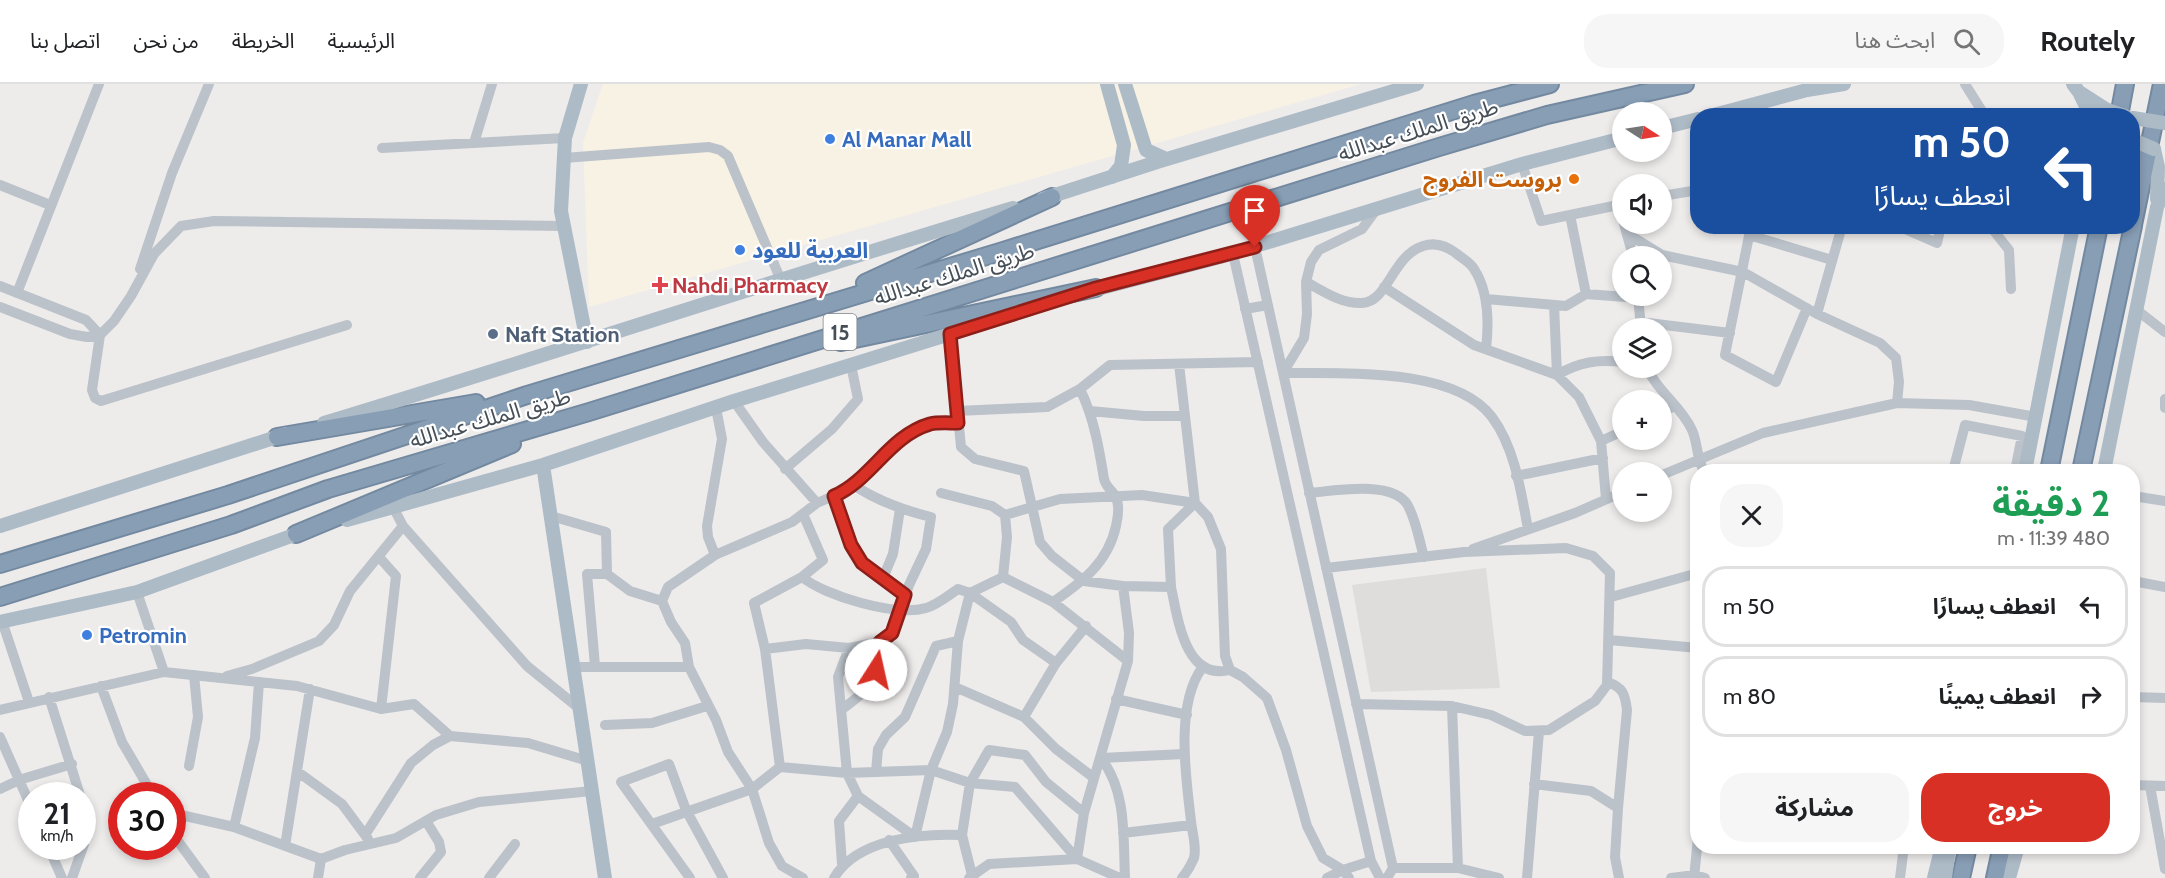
<!DOCTYPE html>
<html lang="ar">
<meta charset="utf-8">
<style>
:root{--surface:#fff;--page:#f6f6f6;--text:#202124;--muted:#757577;--line:#e0e0e0;--accent:#d93025}
body{margin:0;font-family:Cabin,"Noto Sans Arabic",sans-serif;background:var(--page);color:var(--text);direction:rtl;height:100vh;display:flex;flex-direction:column;font-size:22px;white-space:nowrap}
*{box-sizing:border-box;margin:0}
p{font-size:20px;color:var(--muted)}
.icon{flex:none;width:33px;height:33px;fill:none;stroke:currentColor;stroke-width:2;stroke-linecap:round;stroke-linejoin:round}
.map{position:relative;flex:1;overflow:hidden;direction:ltr}
.drawer{position:absolute;left:1690px;top:380px;width:450px;height:390px;display:flex;flex-direction:column;background:var(--surface);border-radius:24px;box-shadow:0 3px 9px #0003;direction:rtl}
.drawer>*{flex:none}
.guide{position:absolute;left:1690px;top:24px;width:450px;height:126px;border-radius:24px;box-shadow:0 3px 9px #0003;direction:rtl;background:#1a4fa0;color:#fff;overflow:hidden}
.needle{width:39px;rotate:102deg}
.tools{position:absolute;left:1612px;top:18px;display:grid;gap:12px}
.tools a{display:grid;place-items:center;width:60px;height:60px;border-radius:50%;background:var(--surface);box-shadow:0 3px 9px #0003;font-size:30px}
.speed{position:absolute;left:18px;top:698px;display:flex;gap:12px;font-size:30px;font-weight:700;text-align:center}
.speed>*{display:grid;place-content:center;width:78px;height:78px;border-radius:50%;background:var(--surface);box-shadow:0 3px 9px #0003;line-height:1}
.speed small{font-size:15px;font-weight:400}
.speed .limit{border:9px solid #d22;background:#fff;color:#111}
.pin{position:absolute;display:grid;place-items:center;width:51px;height:51px;color:#fff;margin:-62px -26px;border-radius:50% 50% 50% 0;rotate:-45deg;box-shadow:0 0 6px #0007}
.pin .icon{rotate:45deg}
.me{position:absolute;width:66px;margin:-33px;rotate:10deg;stroke-linejoin:round;filter:drop-shadow(0 0 4px #0008)}
.turn{display:flex;align-items:center;gap:21px;height:126px;padding:0 30px;font-size:27px}
.turn .icon{width:78px;height:78px;stroke-width:2.5}
.turn b{display:block;font-size:42px;line-height:51px}
.round{display:grid;place-items:center;flex:none;width:63px;height:63px;border-radius:24px;background:var(--page)}
.summary{display:flex;align-items:center;justify-content:space-between;height:102px;padding:0 30px}
h1{font-size:36px;font-weight:700;line-height:45px;color:#1e9e55}
.primary-button{display:flex;gap:12px;margin-top:auto;padding:12px 30px}
.primary-button a{flex:1;height:69px;border-radius:24px;background:var(--accent);color:#fff;font-size:24px;font-weight:700;line-height:69px;text-align:center}
.primary-button a+a{background:var(--page);color:var(--text)}
ul{padding:0;list-style:none}
li{display:flex;align-items:center;gap:18px;height:81px;margin:0 12px 9px;padding:0 18px;border:3px solid var(--line);border-radius:24px}
li div{flex:1}
li b{display:block;font-size:22px}
li em{font-style:normal}
header{display:flex;align-items:center;gap:36px;box-sizing:border-box;height:84px;padding:0 30px;background:var(--surface);border-bottom:2px solid var(--line)}
header strong{font-size:28px}
nav{display:flex;gap:33px;margin-inline-start:auto;font-size:21px}
.search{width:420px;height:54px;background:var(--page);display:flex;align-items:center;gap:15px;box-sizing:border-box;padding:0 21px;border-radius:24px;color:var(--muted);font-size:22px}
.map>svg:first-child{display:block}
</style>
<header>
<strong>Routely</strong>
<div class="search"><svg class="icon" aria-label="search" viewBox="0 0 24 24"><circle cx="10" cy="10" r="6"/><path d="M15 15l6 6"/></svg>ابحث هنا</div>
<nav><a>الرئيسية</a><a>الخريطة</a><a>من نحن</a><a>اتصل بنا</a></nav>
</header>
<div class="map">
<svg width="2165" height="794" viewBox="0 0 2165 794">
<rect width="100%" height="100%" fill="#eeebeb"/>
<!-- commercial -->
<path fill="#f8f2e4" d="M603,0H1361L589,223L583,59Z"/>
<!-- education -->
<path fill="#dfdcdc" d="M1486,484L1500,604L1371,608L1352,501Z"/>
<g fill="none" stroke-linecap="round" stroke-linejoin="round">
<!-- highway casing -->
<g stroke="#7389a0" stroke-width="20">
<path id="highway" d="M2119,32L2125,0
M2133,141L2162,0
M865,199L1052,113
M841,258L1096,204
M277,353L476,319
M2049,387L2099,142
M2081,387L2133,142
M296,450L512,360
M0,480L228,411L527,311L1003,167L1474,20L1550,0
M0,513L231,441L328,405L589,328L1439,63L1547,31L1685,0
M1961,794L1968,762
M1995,794L2002,762"/>
</g>
<!-- minor -->
<path stroke="#bbc2c9" stroke-width="10" d="M1965,0L1985,32
M474,59L492,0
M382,64L565,54
M564,74L709,63L720,66L728,72L780,194
M1522,80L1541,137L1623,120
M0,101L50,121
M1662,112L1698,106
M1570,131L1586,210
M1624,140L1633,172
M1751,142L1725,271L1776,298L1807,224
M1898,142L1937,159L1941,142
M1990,142L2009,166L2011,205
M1628,150L1662,171L1743,188L1817,230L1880,259L1896,274L1899,298L1897,319
M1749,151L1832,176
M1255,163L1393,784L1387,794
M1233,170L1371,777L1380,794
M140,185L172,89L209,0
M1306,198C1323,207 1341,220 1362,219C1388,218 1392,172 1423,162C1435,158 1447,162 1457,170C1462,174 1471,179 1474,185C1489,208 1489,239 1486,265
M0,202L86,236L100,251
M1384,203L1474,261L1557,291L1579,313L1601,357L1606,415
M17,209L99,0
M1638,212L1641,244
M1486,215L1566,222L1586,210L1639,214
M1554,221L1557,291C1579,278 1598,275 1623,278
M0,223L70,250L87,253L100,251L114,237L131,212L154,170L181,142L214,137L564,142
M1245,225L1268,221
M2138,227L2165,248
M1817,230L1842,142
M1640,238L1730,249
M950,250L961,363L975,375L1024,387L1040,458L1052,472L1084,497L1123,502L1171,503L1168,445L1195,419L1179,280
M100,251L92,306L95,314L101,317L347,241
M1647,284C1657,307 1681,322 1692,346C1698,359 1696,373 1704,387
M1283,289C1340,290 1454,282 1492,333C1515,364 1521,408 1528,445
M1283,289L1304,254L1307,230L1306,198L1311,178L1319,166L1362,145L1376,126
M2165,315V324
M734,317L763,358L817,419
M957,327L1047,323L1080,305L1110,281L1258,278
M1090,327L1144,332H1185
M1662,328L1675,322
M1601,357L1623,347
M785,385L832,345L858,315L851,281
M1953,387L1965,341L2022,352L2015,387
M1662,391L1763,349L1897,319L1969,321L2036,333
M1516,392L1603,374
M941,409L992,422L1005,431L1007,453L1003,493
M1309,409C1334,407 1391,396 1407,420C1416,435 1419,456 1424,473
M834,412L851,461L862,479L905,511
M2133,412L2165,417
M393,423L403,442L527,582L580,625
M1005,431L1060,415L1142,411L1195,419L1208,433L1221,465L1225,572L1230,586L1243,593L1267,614L1286,666L1307,742L1323,774L1343,786L1371,777
M551,432L606,448L607,490L630,507L662,517
M1473,465L1575,429L1623,408
M715,471L708,453L707,442L722,355L716,324
M379,473L396,492L381,625
M1326,484L1464,468L1566,464L1593,472L1610,489L1607,601L1595,617L1549,646L1525,647L1491,631L1452,622L1356,620
M802,493C825,512 896,533 926,524C937,521 949,511 958,505L970,509L1011,538L1023,556L1056,579
M1003,493L1053,518L1128,577
M883,494L893,470L900,425
M2133,497L2165,503
M1171,503C1178,535 1185,597 1230,586
M137,508L164,588
M1611,513L1698,489
M1053,518C1082,498 1108,479 1116,442C1118,433 1120,422 1116,414C1113,406 1106,404 1104,395C1099,364 1094,334 1080,305
M2,537L29,618
M1609,556L1698,564
M849,564L838,593L847,689L858,712L915,753L931,686L947,648L953,620L958,557L970,509L1003,493
M765,565L806,560L849,564L880,558L892,549L909,501L926,465L931,433C902,426 877,417 852,400
M595,582L587,490H607
M573,583H689
M227,592L252,585L319,557L334,541L350,507L403,442
M1607,598C1623,603 1625,610 1627,626L1618,724
M101,602L122,658L153,711
M955,603L1024,633L1056,665L1094,694
M49,613L80,711
M2133,613L2165,614
M1116,615L1187,631
M1452,622L1458,784
M0,626L164,588L297,602L381,625L414,620L450,652
M841,626C873,603 875,597 880,558
M1024,633L1056,579L1086,542
M605,641L652,639L707,622
M0,653L32,725
M1101,674C1127,708 1123,752 1125,794
M1101,674L1184,670
M189,682L198,633L194,591
M780,683L765,565L754,519L802,493L823,476L803,430
M298,688L342,720L368,755
M876,688L878,665L886,651L905,633L936,562L958,557
M1534,700L1591,707L1618,724L1615,773L1619,794
M2133,701L2165,702
M2150,702L2165,785
M0,705L19,696L72,680
M172,729L234,743L321,775L318,794
M652,740L752,705L728,668L716,636L689,583L685,559L671,538L662,517L668,503L715,471L792,438L817,419L843,408L906,350L932,339H958
M234,743L255,654L259,598
M172,749L205,794
M1123,749L1191,741
M365,751L411,679L433,661L450,652L528,659L588,677
M889,756L914,792L911,794
M48,762L62,794
M285,762L310,605
M321,775L345,766L396,754L436,731L479,718L592,707
M1077,775L1084,729L1128,577L1129,549L1123,502
M842,780L839,737L858,712
M1393,784H1458L1499,794
M972,791L962,751L970,699L989,666L1025,671L1046,698L1084,729
M72,794L84,760L82,719
M420,794L441,768L439,758L426,737
M489,794L515,760
M690,794L621,698L669,680L686,726L723,794
M803,794L782,782L769,759L752,705L780,683L847,689L931,686L970,699L1015,703L1077,775
M834,794C857,755 920,749 962,751
M969,794L989,780L1077,775L1120,794
M1182,794C1187,788 1191,781 1194,774C1197,762 1192,749 1191,737C1186,694 1175,621 1202,584
M1327,794L1343,786L1349,794
M1527,794L1539,647
M1671,794L1695,791L1705,794
M1694,794L1698,754
M1900,794L1904,762"/>
<!-- major -->
<path stroke="#adbbc7" stroke-width="14" d="M581,0L565,54L561,127L587,258
M1107,0L1124,61L1121,82L1112,93
M1125,0L1146,66L1166,75
M2073,0L2079,8L2107,26
M2080,10L2091,32
M1710,32L1807,6L1844,0
M1662,44L1698,35
M2154,65L2158,83L2157,115
M1043,115L1157,78L1417,0
M1086,208L1220,173L1522,80L1623,54
M324,339C555,269 783,193 1013,124
M543,381L605,794
M2025,387L2073,142
M2104,387L2157,123L2165,105
M347,436L543,381L734,317L1031,225
M0,442L286,350
M0,538L137,508L305,447
M1934,794L1942,762
M1945,794L1949,764
M2009,794L2018,762"/>
<!-- highway -->
<use href="#highway" stroke="#889eb5" stroke-width="16"/>
<!-- major-bridge -->
<path stroke="#adbbc7" stroke-width="14" d="M2107,26L2125,32
M2133,34L2165,39
M2133,56L2154,65"/>
</g>
<g fill="none" stroke-linecap="round" stroke-linejoin="round">
<!-- route casing -->
<g stroke="#8d1f18" stroke-width="15">
<path id="route" d="M876,586L880,558L892,549L905,511L862,479L851,461L834,412C871,396 889,352 930,340C938,338 949,339 958,339L950,250L1096,204L1255,163"/>
</g>
<!-- route -->
<use href="#route" stroke="#d93025" stroke-width="10"/>
</g>
<!-- markers -->
<g fill="#3f7fe0" stroke="#fff" stroke-width="2">
<circle cx="830" cy="55" r="6"/>
<circle cx="740" cy="166" r="6"/>
<circle cx="87" cy="551" r="6"/>
</g>
<circle fill="#e8710a" stroke="#fff" stroke-width="2" cx="1574" cy="95" r="6"/>
<path fill="#e0444e" stroke="#fff" stroke-width="2" d="M657 192h6v6h6v6h-6v6h-6v-6h-6v-6h6z"/>
<circle fill="#5c6f8a" stroke="#fff" stroke-width="2" cx="493" cy="250" r="6"/>
<g text-anchor="middle" dominant-baseline="central" stroke-width="4.5" stroke-linejoin="round" paint-order="stroke">
<!-- shield labels -->
<rect fill="#fff" stroke="#7e8389" stroke-width="1.5" x="823.5" y="230" width="33" height="36" rx="4.5"/>
<g font-size="21" font-weight="bold" fill="#464e56">
<text x="840" y="248">15</text>
</g>
<!-- street labels -->
<g font-size="22" fill="#464e56" stroke="#fff">
<text transform="translate(1418 46) rotate(-17)">طريق الملك عبدالله</text>
<text transform="translate(954 190) rotate(-17)">طريق الملك عبدالله</text>
<text transform="translate(490 334) rotate(-16)">طريق الملك عبدالله</text>
</g>
<!-- shop labels -->
<g font-size="22" font-weight="bold" fill="#366cbe" stroke="#fff" text-anchor="start">
<text x="842" y="55">Al Manar Mall</text>
<text x="752" y="166">العربية للعود</text>
<text x="99" y="551">Petromin</text>
</g>
<!-- food labels -->
<g font-size="22" font-weight="bold" fill="#c56008" stroke="#fff" text-anchor="end">
<text x="1562" y="95">بروست الفروج</text>
</g>
<!-- health labels -->
<g font-size="22" font-weight="bold" fill="#be3a42" stroke="#fff" text-anchor="start">
<text x="672" y="201">Nahdi Pharmacy</text>
</g>
<!-- service labels -->
<g font-size="22" font-weight="bold" fill="#4e5e75" stroke="#fff" text-anchor="start">
<text x="505" y="250">Naft Station</text>
</g>
</g>
</svg>
<div class="tools">
<a><svg class="needle" viewBox="-14 -14 28 28"><path d="M0-13l5 13h-10z" fill="#e53935"/><path d="M0 13l5-13h-10z" fill="#757577"/></svg></a>
<a><svg class="icon" aria-label="sound" viewBox="0 0 24 24"><path d="M4 9h4l5-4v14l-5-4H4zM17 9q2 3 0 6"/></svg></a>
<a><svg class="icon" aria-label="search" viewBox="0 0 24 24"><circle cx="10" cy="10" r="6"/><path d="M15 15l6 6"/></svg></a>
<a><svg class="icon" aria-label="layers" viewBox="0 0 24 24"><path d="M12 4l9 5-9 5-9-5zM3 14l9 5 9-5"/></svg></a>
<a>+</a>
<a>−</a>
</div>
<div class="speed"><div>21<small>km/h</small></div><div class="limit">30</div></div>
<div class="pin" style="left:1255px;top:163px;background:#d93025"><svg class="icon" aria-label="arrive" viewBox="0 0 24 24"><path d="M6 21V4h12l-3 4 3 4H6"/></svg></div>
<svg class="me" style="left:876px;top:586px" viewBox="-20 -20 40 40"><circle r="19" fill="#fff"/><path d="M0-13L10 11 0 6-10 11z" fill="#d93025"/></svg>
<div class="guide">
<div class="turn"><svg class="icon" aria-label="left" viewBox="0 0 24 24"><path d="M17 20v-9H6M10 6l-5 5 5 5"/></svg><div><b>50 m</b>انعطف يسارًا</div></div>
</div>
<section class="drawer">
<div class="summary"><div><h1>2 دقيقة</h1><p>480 m · 11:39</p></div><a class="round"><svg class="icon" aria-label="close" viewBox="0 0 24 24"><path d="M6 6l12 12M18 6L6 18"/></svg></a></div>
<ul>
<li><svg class="icon" aria-label="left" viewBox="0 0 24 24"><path d="M17 20v-9H6M10 6l-5 5 5 5"/></svg><div><b>انعطف يسارًا</b></div><em>50 m</em></li>
<li><svg class="icon" aria-label="right" viewBox="0 0 24 24"><path d="M7 20v-9h11M14 6l5 5-5 5"/></svg><div><b>انعطف يمينًا</b></div><em>80 m</em></li>
</ul>
<div class="primary-button"><a>خروج</a><a>مشاركة</a></div>
</section>
</div>
